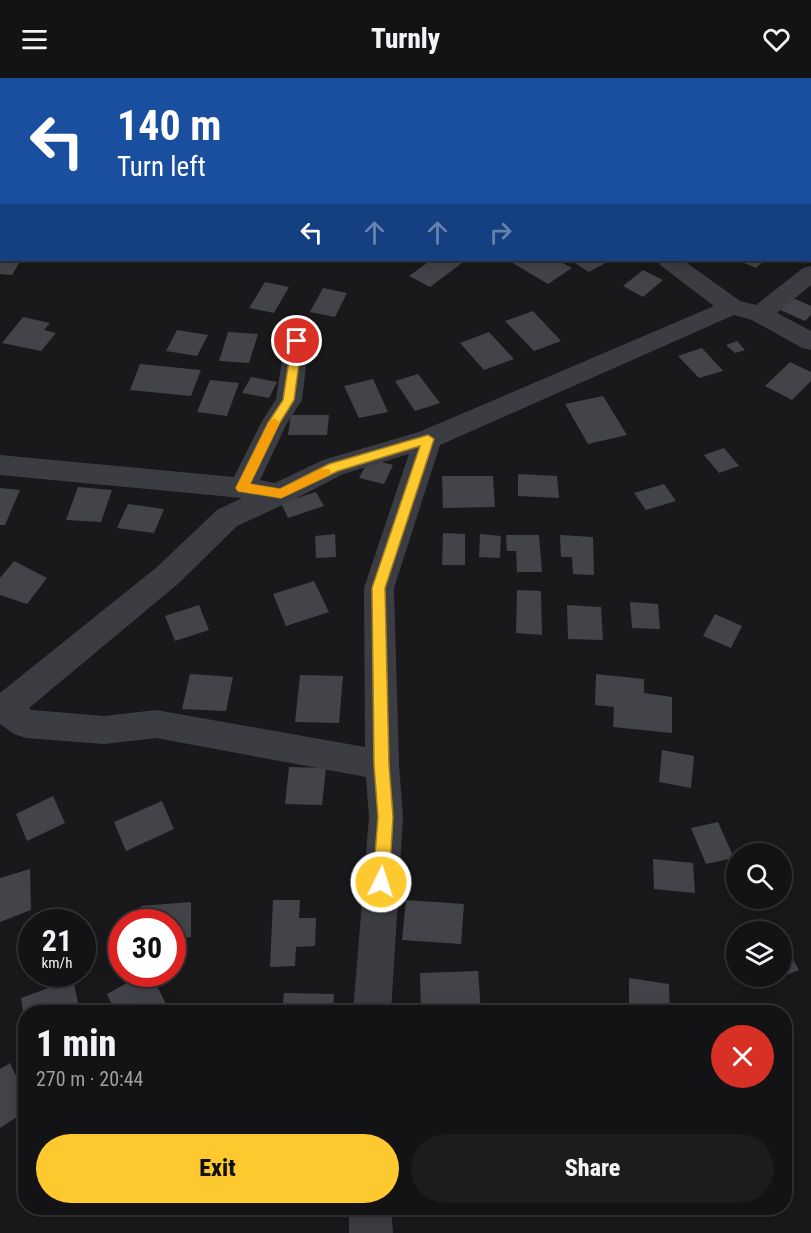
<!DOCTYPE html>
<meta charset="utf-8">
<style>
:root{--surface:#131315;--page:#1c1c1e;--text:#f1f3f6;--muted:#9d9ea0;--line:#323234;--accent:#fec82f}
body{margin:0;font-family:"Roboto Condensed",sans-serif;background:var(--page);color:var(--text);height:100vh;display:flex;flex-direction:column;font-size:22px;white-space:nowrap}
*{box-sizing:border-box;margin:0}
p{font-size:20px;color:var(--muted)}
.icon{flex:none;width:33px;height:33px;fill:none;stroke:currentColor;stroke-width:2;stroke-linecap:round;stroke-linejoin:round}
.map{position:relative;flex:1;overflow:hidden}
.panel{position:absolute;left:18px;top:927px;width:774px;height:210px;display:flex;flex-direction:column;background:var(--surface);border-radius:24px;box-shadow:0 3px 15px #0003,0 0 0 2px var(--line)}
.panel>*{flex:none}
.top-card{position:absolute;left:0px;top:0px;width:812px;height:183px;box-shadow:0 3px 15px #0003,0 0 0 2px var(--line);background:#1a4fa0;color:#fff;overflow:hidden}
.fabs{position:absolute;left:726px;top:765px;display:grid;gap:12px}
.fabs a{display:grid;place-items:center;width:66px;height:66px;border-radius:50%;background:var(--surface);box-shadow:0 3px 15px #0003,0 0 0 2px var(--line);font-size:30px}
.speed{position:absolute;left:18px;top:831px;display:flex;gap:12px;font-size:30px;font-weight:700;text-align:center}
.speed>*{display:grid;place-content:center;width:78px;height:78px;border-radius:50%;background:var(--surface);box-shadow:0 3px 15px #0003,0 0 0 2px var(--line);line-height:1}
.speed small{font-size:15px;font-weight:400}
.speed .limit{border:9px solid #d22;background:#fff;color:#111}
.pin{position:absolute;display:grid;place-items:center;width:51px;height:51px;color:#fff;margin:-26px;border:3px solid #fff;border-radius:50%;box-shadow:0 2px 6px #0007}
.me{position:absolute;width:66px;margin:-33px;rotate:4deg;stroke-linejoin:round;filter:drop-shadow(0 0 4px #0008)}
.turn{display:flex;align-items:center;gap:21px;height:126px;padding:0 18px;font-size:27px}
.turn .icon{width:78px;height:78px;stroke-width:2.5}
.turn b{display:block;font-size:42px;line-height:51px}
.lanes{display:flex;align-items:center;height:57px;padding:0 18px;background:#0003;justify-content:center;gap:30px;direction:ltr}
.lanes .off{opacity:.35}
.round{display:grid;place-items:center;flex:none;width:63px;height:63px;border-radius:32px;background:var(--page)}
.headline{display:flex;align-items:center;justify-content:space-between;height:102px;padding:0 18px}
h1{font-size:36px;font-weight:800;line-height:45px}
.action{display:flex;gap:12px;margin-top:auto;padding:12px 18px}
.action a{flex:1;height:69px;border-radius:36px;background:var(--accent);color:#111;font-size:24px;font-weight:800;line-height:69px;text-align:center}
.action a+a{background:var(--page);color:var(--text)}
header{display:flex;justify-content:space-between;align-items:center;height:78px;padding:0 18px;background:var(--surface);font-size:27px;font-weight:800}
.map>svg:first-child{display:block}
</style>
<header><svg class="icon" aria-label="menu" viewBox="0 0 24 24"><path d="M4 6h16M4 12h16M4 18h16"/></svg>Turnly<svg class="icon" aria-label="heart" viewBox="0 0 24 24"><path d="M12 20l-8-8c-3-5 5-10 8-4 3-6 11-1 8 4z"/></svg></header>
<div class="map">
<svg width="811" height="1155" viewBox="0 0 811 1155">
<rect width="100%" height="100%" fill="#19191c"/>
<!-- building -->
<path fill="#434449" d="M0,182H21L12,197L0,196Z
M431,182H456L462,185L430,209L409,198Z
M515,182H557L572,190L548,206L511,184Z
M578,182H611L589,194L573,184Z
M737,182H765L756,190Z
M643,192L663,202L643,219L623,208Z
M265,204L289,209L274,235L249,230Z
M323,210L347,215L335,239L310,234Z
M793,220L811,228V237L805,243L780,232Z
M533,233L561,263L534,273L505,243Z
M23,239L50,245L44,252L56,255L41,273L2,265Z
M177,252L208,257L197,278L166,273Z
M228,254L258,256L249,285L219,283Z
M489,254L514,281L484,292L460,265Z
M737,263L745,272L735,275L726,267Z
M702,270L723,293L699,300L678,278Z
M790,284L811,294V303L792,322L765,308Z
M140,286L201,292L191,318L130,312Z
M418,296L440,325L415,333L395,303Z
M251,299L277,304L269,320L242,315Z
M373,301L388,334L359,340L344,308Z
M210,302L239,305L227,338L197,334Z
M603,318L627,357L588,366L565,326Z
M291,337H329L327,357H288Z
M724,370L739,388L719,395L704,377Z
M369,381L393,387L384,406L359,400Z
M518,396L557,398L559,420L518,418Z
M442,398H493L495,429L443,430Z
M664,406L676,423L646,432L634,415Z
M78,409L112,412L101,444L66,442Z
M0,410L20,412L5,447H0Z
M316,414L324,428L288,440L281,425Z
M128,426L164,431L154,455L117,450Z
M443,455L465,456V487H442Z
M335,456L336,479L316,480L315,458Z
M480,456L501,458L500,480L479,479Z
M506,457H539L542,494H517L516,473H507Z
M560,457L593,459L594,497L573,496L572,479H561Z
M14,483L47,500L27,526L0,517V500Z
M314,503L329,534L286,548L273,516Z
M517,512L541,513L542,557L516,555Z
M630,524L658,526L660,551L632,550Z
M199,527L209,552L175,563L165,538Z
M567,527L601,529L603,562L568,561Z
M715,536L742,548L731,570L703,558Z
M190,596L233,599L226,633L182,631Z
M596,596L644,601V615L672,619V655L613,649L614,629L595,627Z
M300,597L343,598L339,645L295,644Z
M662,672L694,678L691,710L659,704Z
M289,689L326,690L322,727L285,726Z
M53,718L65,745L27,763L16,736Z
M162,723L174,751L126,773L114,744Z
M718,744L734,780L706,786L691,750Z
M653,781L693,785L695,815L654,811Z
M30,791L31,832L0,844V800Z
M273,822H300L299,840H316L315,868L296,869L295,888L270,889Z
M406,822L464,826L461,866L402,862Z
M191,824V859L172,861V844H140L141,828Z
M782,863L799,892L759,908L754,898H782Z
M478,893L481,934H421L420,895Z
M143,896H151L170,934H115L107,916Z
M629,900L669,906L670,934H629Z
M73,901L80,934H26L24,941L21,920Z
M284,915L334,916L333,934H282Z
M10,985L26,1019V1033L0,1050V991Z"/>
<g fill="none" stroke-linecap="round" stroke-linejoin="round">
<!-- minor -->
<path fill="#3c3c43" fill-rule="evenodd" d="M26,0H46L25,2Z
M191,0H211L190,2Z
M691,0H713L714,2H692Z
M810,24H811L810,37Z
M0,29H2L0,43Z
M657,182H683L740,223L756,227L803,190L811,188V207L777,235L811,253V272L802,270L752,242L734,237L440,367L394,510L399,687L403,739L391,934H353L369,739L366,699L156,660L104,666L26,660L14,656L0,646V615L157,489L217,432L242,420L0,397V377L234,399L261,345L276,321L285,263L288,257L297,255L306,257L309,263L302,322L286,347L260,402L275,405L323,382L419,354L714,228L660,187ZM409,376L364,510L365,669L156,632L104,638L32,632L29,630L179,505L237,448L291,423L343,396Z
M349,1130H391L393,1155H349Z"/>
</g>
<!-- route -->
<path fill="#fec82f" stroke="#a5821f" stroke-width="1.5" d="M297,260L302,263L294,322L279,346L250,406L280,411L329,386L428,357L434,361L385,510L389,687L393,739L389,804L387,809L381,811L376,809L373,804L378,739L374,687L372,510L420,368L338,393L281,420L238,413L236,410L268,345L283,322L292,263Z"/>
<!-- slow -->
<path fill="#f59e0b" d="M274,340L280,344L250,406L280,411L321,391H329L331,394L329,397L281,420L238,413L236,410L269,344Z"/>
</svg>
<div class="fabs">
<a><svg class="icon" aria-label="search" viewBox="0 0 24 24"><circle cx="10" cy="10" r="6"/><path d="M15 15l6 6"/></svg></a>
<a><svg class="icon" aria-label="layers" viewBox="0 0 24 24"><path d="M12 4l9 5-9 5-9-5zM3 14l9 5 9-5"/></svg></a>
</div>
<div class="speed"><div>21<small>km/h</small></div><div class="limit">30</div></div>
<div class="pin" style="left:297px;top:263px;background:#d93025"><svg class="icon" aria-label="arrive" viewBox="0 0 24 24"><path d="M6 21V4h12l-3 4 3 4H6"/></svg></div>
<svg class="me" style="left:381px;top:804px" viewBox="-20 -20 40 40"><circle r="17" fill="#fec82f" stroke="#fff" stroke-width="3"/><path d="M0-11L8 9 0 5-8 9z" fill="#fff"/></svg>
<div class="top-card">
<div class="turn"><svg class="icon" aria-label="left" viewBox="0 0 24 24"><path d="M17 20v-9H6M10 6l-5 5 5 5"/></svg><div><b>140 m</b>Turn left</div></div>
<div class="lanes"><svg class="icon" aria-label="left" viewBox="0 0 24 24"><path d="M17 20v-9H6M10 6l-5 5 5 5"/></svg><svg class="icon off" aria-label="ahead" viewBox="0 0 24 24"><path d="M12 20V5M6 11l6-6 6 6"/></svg><svg class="icon off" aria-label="ahead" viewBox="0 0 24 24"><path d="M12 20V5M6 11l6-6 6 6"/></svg><svg class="icon off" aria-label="right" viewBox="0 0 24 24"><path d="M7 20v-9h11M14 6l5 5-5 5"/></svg></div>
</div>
<section class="panel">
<div class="headline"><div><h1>1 min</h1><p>270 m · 20:44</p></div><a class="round" style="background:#d93025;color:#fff"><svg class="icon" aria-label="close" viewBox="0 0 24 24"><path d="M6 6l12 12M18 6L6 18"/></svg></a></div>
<div class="action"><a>Exit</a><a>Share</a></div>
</section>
</div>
